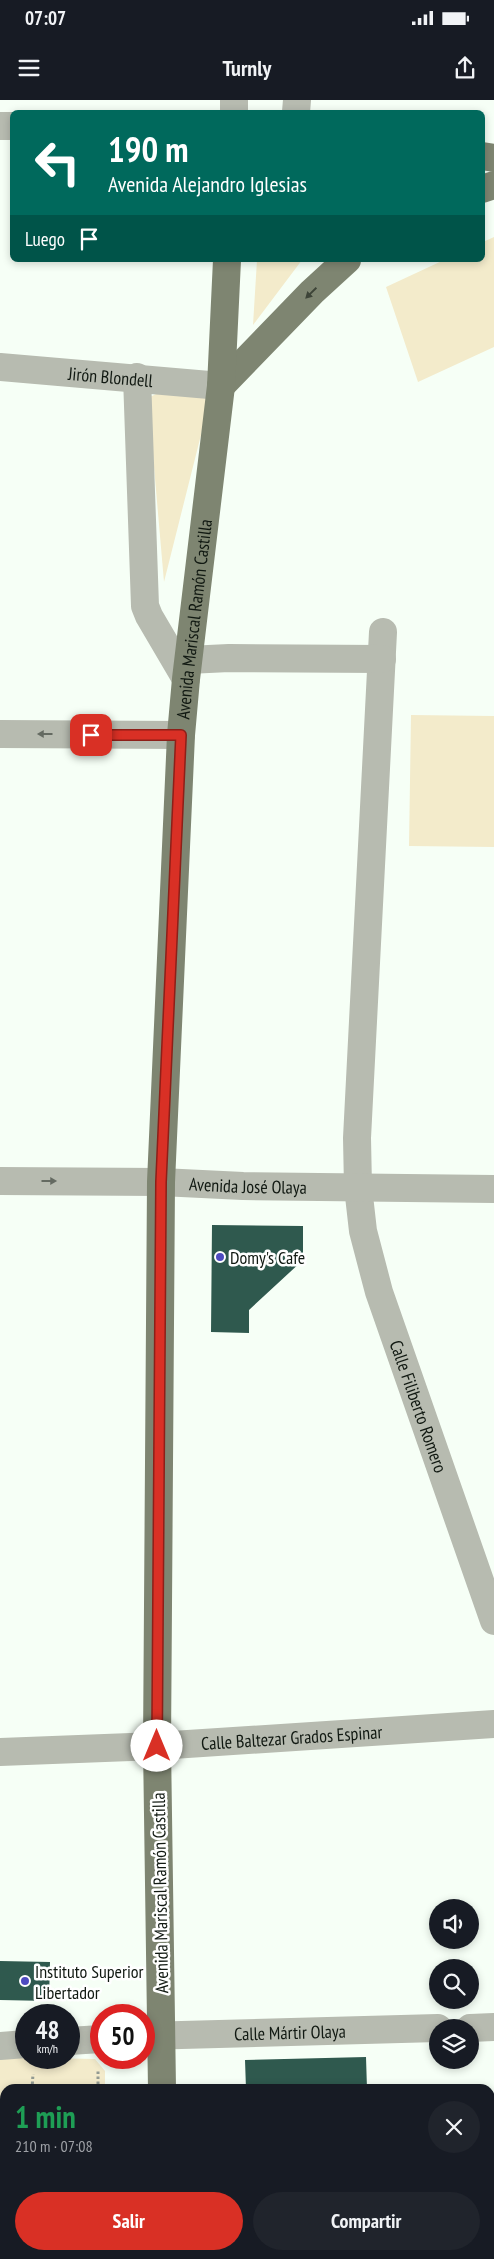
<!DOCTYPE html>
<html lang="es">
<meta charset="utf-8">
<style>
:root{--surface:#171b24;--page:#20242c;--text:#f1f3f6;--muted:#9ea1a6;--accent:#d93025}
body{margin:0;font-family:"PT Sans Narrow",sans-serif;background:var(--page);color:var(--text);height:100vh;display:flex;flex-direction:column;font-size:19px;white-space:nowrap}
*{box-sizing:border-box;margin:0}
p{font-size:16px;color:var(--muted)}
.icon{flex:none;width:28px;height:28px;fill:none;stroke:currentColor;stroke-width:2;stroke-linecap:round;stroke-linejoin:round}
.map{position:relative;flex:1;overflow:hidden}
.side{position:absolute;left:0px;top:1984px;width:495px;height:176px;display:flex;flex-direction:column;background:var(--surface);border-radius:15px 15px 0 0;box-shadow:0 2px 8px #0003}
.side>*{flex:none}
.hud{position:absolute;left:10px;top:10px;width:475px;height:152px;border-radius:8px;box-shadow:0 2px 8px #0003;background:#00695c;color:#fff;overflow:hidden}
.controls{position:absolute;left:429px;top:1799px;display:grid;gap:10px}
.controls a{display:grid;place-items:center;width:50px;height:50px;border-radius:50%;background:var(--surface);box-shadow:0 2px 8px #0003;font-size:25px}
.speed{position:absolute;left:15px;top:1904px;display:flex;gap:10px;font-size:25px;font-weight:700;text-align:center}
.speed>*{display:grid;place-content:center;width:65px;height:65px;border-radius:50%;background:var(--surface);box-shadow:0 2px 8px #0003;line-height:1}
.speed small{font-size:12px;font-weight:400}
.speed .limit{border:8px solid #d22;background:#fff;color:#111}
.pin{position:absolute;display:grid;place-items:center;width:42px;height:42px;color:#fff;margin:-21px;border-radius:10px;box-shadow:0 2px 8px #0006}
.me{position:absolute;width:55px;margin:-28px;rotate:0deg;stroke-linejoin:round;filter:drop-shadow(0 0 4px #0008)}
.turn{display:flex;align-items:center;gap:18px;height:105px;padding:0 15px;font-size:22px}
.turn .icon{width:65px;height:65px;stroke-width:2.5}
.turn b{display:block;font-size:35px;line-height:42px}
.then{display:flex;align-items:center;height:48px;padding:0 15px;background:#0003;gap:10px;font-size:19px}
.round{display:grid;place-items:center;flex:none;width:52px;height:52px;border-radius:26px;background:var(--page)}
.headline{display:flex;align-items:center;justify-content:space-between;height:85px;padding:0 15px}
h1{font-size:30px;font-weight:700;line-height:38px;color:#1e9e55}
.action{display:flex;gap:10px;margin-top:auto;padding:10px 15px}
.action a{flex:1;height:58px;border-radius:30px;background:var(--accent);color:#fff;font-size:20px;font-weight:700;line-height:58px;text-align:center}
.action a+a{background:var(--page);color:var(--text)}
.status{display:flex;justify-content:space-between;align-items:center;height:35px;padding:0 25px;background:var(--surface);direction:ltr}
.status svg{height:14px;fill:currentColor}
header{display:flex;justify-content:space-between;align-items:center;height:65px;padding:0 15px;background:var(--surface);font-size:22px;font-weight:700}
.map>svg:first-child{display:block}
</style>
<div class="status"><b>07:07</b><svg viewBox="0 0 49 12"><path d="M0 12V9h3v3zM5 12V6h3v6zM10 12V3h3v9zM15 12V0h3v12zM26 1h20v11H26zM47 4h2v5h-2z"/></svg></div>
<header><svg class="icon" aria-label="menu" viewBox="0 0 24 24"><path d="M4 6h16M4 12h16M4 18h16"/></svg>Turnly<svg class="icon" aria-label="share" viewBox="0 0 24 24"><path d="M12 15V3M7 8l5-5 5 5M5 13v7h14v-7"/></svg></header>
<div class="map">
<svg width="494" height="2159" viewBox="0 0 494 2159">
<rect width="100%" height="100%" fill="#f6fff6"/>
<!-- green -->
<path fill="#f3ebcb" d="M494,137V247L418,282L386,187L444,160H482L483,142Z
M257,160H302L253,225Z
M164,290L210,299L164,482L148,298Z
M411,615L494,616V747L409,746Z
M0,1957L95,1959L105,1971V1989H5V2155H106V2159H0Z"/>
<!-- building -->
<path fill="#2f594e" d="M212,1125L303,1126V1160L249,1210V1233L211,1232Z
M0,1861L50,1862L49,1901L0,1900Z
M366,1957L367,1989H246L245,1960Z"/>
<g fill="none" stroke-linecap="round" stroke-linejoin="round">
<!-- path -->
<path stroke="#929a92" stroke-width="3" stroke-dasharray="2.5 2.5" stroke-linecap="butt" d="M32,1989L33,1974
M98,1989V1971
M0,2061L5,2058
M5,2111V2127
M31,2155V2159
M91,2159L94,2155
M98,2159V2155"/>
<!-- minor -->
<g stroke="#b7bbb0" stroke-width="28">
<path d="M234,12V0"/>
<path d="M296,12L297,0"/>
<path d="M0,26H12"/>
<path id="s1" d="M0,267L221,286"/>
<path d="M137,277L145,506L149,516L186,579"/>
<path id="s2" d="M383,532L357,1038L358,1087L363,1131L379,1192L494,1521"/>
<path d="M188,560L229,558L382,559"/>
<path d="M0,634L181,635"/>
<path id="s3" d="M0,1081L161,1082L243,1086L494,1089"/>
<path id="s4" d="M0,1652L157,1646L494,1624"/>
<path d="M470,1928L494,1927"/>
<path id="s5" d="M144,1936L438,1928"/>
<path d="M69,1941L101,1939"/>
<path d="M0,1946L26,1944"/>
</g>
<!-- major -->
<g stroke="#7e8571" stroke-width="28">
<path d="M482,56L494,58"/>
<path d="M482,89L494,85"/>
<path d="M221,286L312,192L347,160"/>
<path id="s6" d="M162,1989L157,1646L161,1082L181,635L186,579L221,286L227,160"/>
<path d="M156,2159V2155"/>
</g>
</g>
<!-- one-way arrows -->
<defs><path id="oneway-solid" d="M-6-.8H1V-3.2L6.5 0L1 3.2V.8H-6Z" transform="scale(1.25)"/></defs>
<use fill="#3d4438" href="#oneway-solid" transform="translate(311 193) rotate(136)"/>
<g fill="#646a61">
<use href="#oneway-solid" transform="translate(45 634) rotate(-180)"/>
<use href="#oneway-solid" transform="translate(49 1081)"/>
</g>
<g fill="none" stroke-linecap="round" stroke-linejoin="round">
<!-- route casing -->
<g stroke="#8d1f18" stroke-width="12">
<path id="route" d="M91,635H181L161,1082L157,1646"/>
</g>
<!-- route -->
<use href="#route" stroke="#d93025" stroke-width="9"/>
</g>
<!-- markers -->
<g fill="#4e4ac0" stroke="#fff" stroke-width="2">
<circle cx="220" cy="1157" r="5"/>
<circle cx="25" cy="1881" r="5"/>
</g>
<g text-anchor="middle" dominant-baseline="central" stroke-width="5" stroke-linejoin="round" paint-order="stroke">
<!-- street labels -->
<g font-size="18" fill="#111912" stroke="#fff">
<text stroke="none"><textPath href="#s1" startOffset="111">Jirón Blondell</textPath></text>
<text stroke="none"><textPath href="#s6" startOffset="1471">Avenida Mariscal Ramón Castilla</textPath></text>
<text stroke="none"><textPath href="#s3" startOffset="248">Avenida José Olaya</textPath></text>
<text stroke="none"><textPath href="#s2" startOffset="784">Calle Filiberto Romero</textPath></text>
<text stroke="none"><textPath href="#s4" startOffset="292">Calle Baltezar Grados Espinar</textPath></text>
<text transform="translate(160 1793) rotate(-91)">Avenida Mariscal Ramón Castilla</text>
<text stroke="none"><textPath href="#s5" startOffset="146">Calle Mártir Olaya</textPath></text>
</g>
<!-- poi labels -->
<g font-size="18" fill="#111912" stroke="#fff" text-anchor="start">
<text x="230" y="1157">Domy's Cafe</text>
<text x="35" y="1871">Instituto Superior<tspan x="35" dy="21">Libertador</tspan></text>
</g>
</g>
</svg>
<div class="controls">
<a><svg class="icon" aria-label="sound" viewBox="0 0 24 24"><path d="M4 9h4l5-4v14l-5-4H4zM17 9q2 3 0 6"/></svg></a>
<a><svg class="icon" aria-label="search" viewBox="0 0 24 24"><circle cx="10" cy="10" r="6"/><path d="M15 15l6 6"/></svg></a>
<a><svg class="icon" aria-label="layers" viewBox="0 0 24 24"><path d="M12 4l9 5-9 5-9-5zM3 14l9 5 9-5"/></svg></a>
</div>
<div class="speed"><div>48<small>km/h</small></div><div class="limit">50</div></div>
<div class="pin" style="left:91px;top:635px;background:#d93025"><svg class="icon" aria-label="arrive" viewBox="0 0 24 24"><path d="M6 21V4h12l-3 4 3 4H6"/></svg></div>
<svg class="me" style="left:157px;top:1646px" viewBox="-20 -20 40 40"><circle r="19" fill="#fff"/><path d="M0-13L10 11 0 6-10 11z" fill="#d93025"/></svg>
<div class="hud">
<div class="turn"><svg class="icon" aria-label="left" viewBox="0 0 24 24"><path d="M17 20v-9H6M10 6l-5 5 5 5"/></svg><div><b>190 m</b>Avenida Alejandro Iglesias</div></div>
<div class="then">Luego<svg class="icon" aria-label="arrive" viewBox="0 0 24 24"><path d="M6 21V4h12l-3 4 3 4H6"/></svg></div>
</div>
<section class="side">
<div class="headline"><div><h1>1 min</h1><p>210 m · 07:08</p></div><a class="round"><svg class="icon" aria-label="close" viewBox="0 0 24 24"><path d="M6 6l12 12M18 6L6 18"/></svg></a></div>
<div class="action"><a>Salir</a><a>Compartir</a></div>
</section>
</div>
